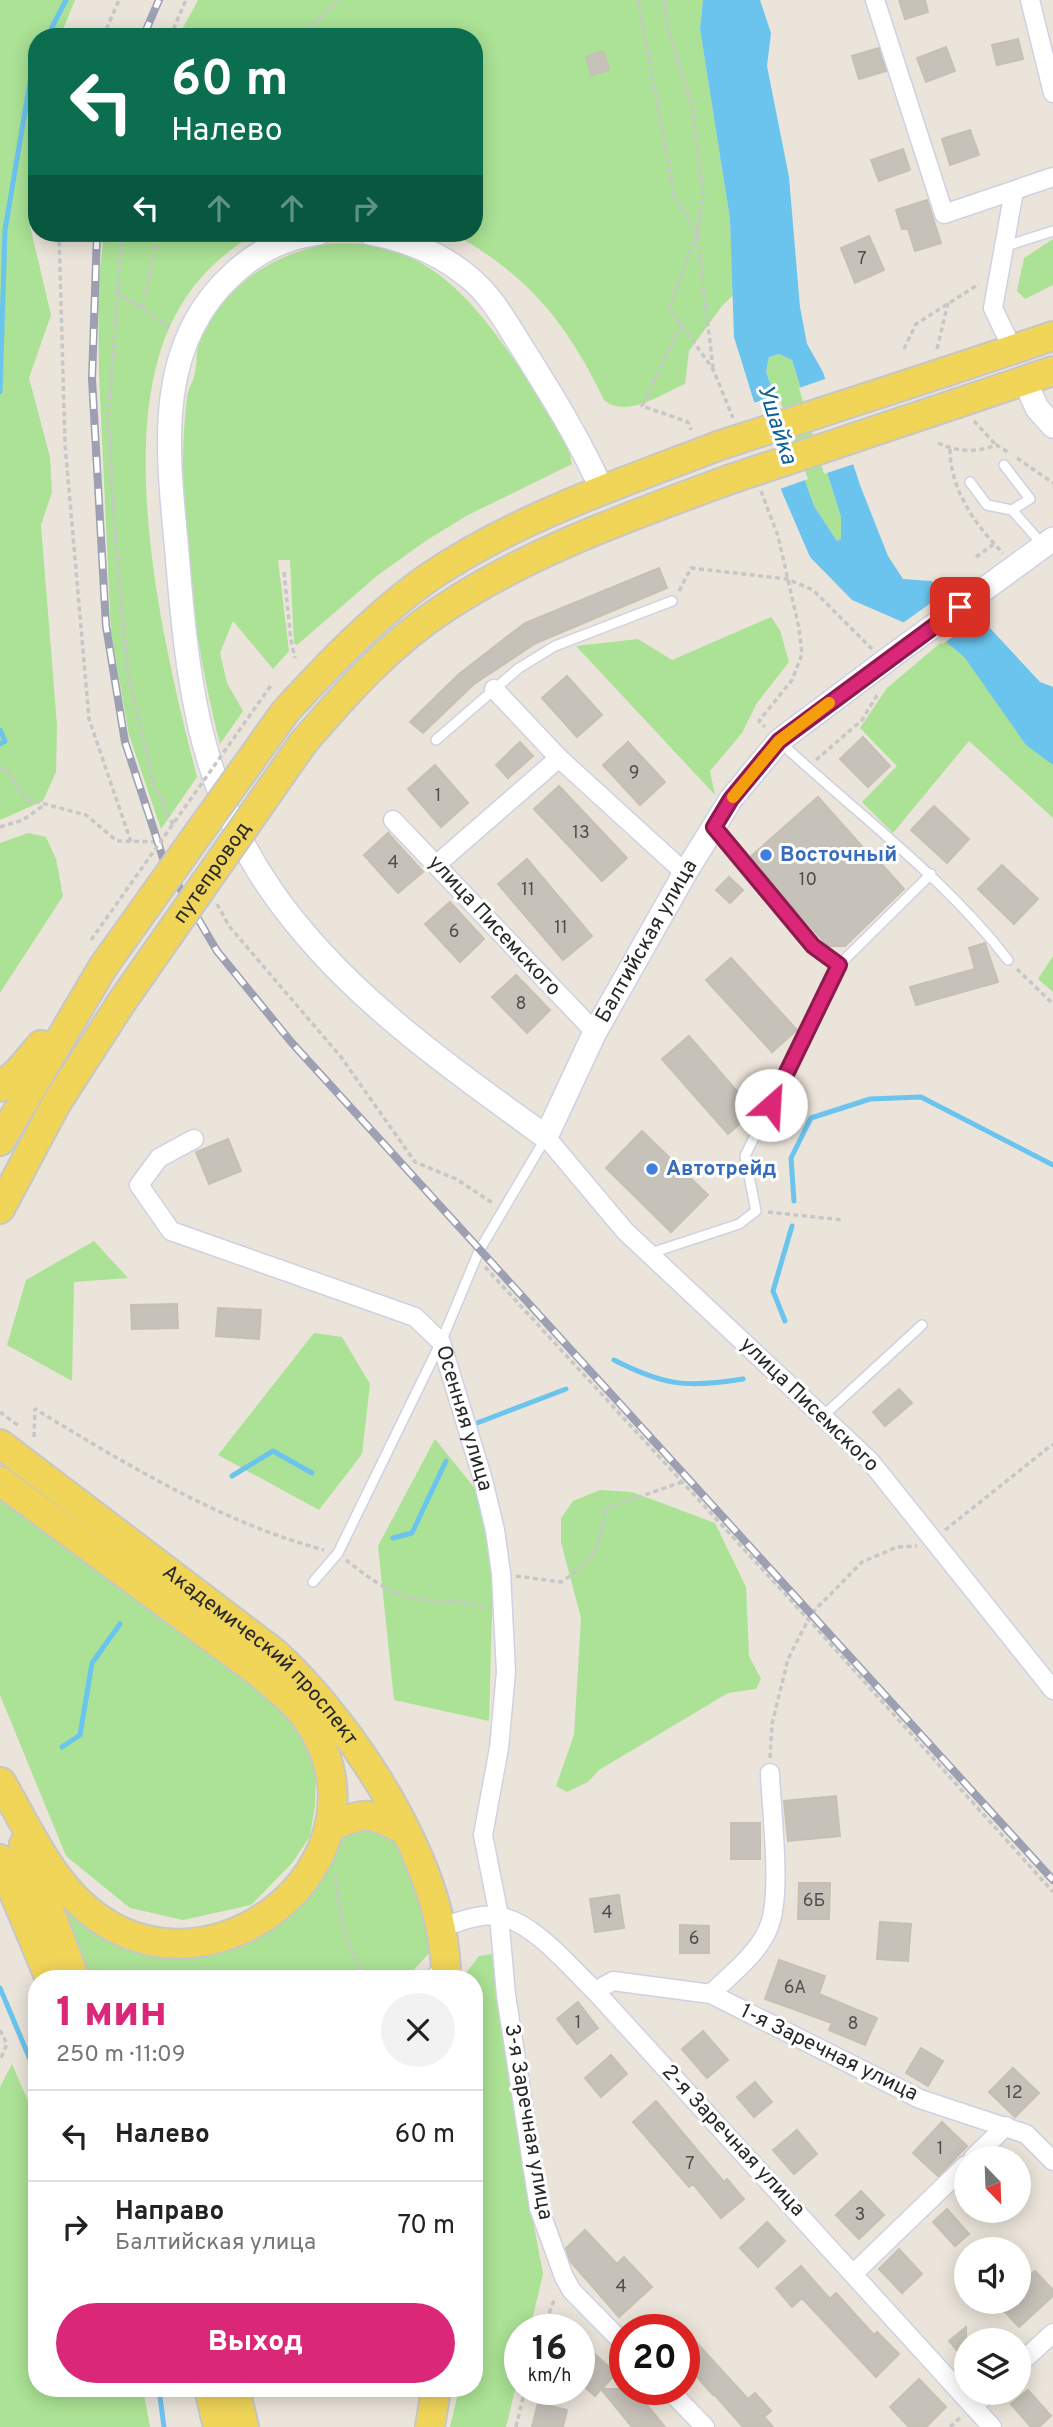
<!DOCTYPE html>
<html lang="ru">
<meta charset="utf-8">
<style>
:root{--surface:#fff;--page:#f2f2f2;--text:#222;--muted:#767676;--line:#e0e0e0;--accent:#db2777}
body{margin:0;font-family:Overpass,sans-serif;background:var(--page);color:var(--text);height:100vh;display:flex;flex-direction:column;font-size:26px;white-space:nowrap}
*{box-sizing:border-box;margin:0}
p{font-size:23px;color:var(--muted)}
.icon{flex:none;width:38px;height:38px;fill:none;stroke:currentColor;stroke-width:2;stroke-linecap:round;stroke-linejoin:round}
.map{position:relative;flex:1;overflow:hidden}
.side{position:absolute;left:28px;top:1970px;width:455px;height:427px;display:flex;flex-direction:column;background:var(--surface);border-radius:28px;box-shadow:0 4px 18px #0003}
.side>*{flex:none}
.top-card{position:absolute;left:28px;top:28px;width:455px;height:214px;border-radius:28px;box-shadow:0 4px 18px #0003;background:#0b6e4f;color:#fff;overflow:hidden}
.needle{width:46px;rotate:157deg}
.tools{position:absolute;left:954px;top:2146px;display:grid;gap:14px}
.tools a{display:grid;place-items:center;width:77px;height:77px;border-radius:50%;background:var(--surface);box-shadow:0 4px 18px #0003;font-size:35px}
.speed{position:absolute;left:504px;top:2314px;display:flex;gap:14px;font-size:35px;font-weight:700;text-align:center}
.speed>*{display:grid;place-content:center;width:91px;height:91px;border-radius:50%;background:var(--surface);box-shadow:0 4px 18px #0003;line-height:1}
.speed small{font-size:18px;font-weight:400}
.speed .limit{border:10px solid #d22;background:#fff;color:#111}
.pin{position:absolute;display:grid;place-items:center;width:60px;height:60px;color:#fff;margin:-30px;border-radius:14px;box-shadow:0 4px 10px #0006}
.me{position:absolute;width:77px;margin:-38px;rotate:26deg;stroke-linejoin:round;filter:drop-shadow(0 0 5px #0008)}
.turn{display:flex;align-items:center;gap:24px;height:147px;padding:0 28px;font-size:32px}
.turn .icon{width:91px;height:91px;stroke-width:2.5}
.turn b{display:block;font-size:49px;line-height:60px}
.lanes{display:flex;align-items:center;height:66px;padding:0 28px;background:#0003;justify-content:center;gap:35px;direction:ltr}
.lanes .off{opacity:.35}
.round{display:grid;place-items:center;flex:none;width:74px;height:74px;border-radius:37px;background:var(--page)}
.head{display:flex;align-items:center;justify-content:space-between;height:119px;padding:0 28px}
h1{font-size:42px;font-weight:800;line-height:52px;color:var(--accent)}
.action{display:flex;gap:14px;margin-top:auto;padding:14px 28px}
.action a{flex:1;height:80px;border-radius:42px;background:var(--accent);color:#fff;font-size:28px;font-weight:800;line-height:80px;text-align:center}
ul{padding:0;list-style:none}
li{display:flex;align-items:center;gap:21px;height:91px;padding:0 28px;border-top:2px solid var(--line)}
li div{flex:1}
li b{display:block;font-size:26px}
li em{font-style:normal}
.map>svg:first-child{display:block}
</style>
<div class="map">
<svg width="1053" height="2427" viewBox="0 0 1053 2427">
<rect width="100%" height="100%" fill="#ebe4da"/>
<!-- green -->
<path fill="#abe295" d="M0,0H75L60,37H37L30,226L51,315L29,378L50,457L52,492L41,525L57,725L56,772L43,801L0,820Z
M198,0H703L700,29L730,219L733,295L722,306L689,351L685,384C662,394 626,419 604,400C567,323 528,275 452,233H474V37H178Z
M104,233H254C223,255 199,274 180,307C109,424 165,652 197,777L161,829L129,735L111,633L99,373L98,287Z
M1053,239V285L1025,299L1017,291L1024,258Z
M328,244C425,236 473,300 522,371C535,389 553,408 563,428C568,438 569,453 572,464L468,515L427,540L378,575L297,645L294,643L290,560H278L289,651L273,669L233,621L220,653L227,683L243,711L220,744C194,641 174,503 187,397C188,388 194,381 195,372C198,361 195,349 201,337C228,284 270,255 328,244Z
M779,354L792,360L841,517V539L837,541L814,506L766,372L769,357Z
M771,617L780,630L789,662L757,703L742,733L710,771L715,795L576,646L638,639L672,660Z
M944,640L965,658L1053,765V818L969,741L893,833L862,802L897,766L860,728L887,688Z
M28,833L46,837L56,859L63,896L0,993V843Z
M1053,956V992L1038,979Z
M94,1241L128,1278L74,1282L72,1381L7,1345L26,1280Z
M314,1333L342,1337L370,1384L362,1454L319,1510L218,1455Z
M435,1439L477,1491L493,1576L489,1721L394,1700L378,1546Z
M600,1490L632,1492L715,1523L746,1587L749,1656L761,1679L756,1689L728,1693L599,1770L588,1782L567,1792L556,1786L574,1735L581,1618L561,1542V1518L573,1501Z
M0,1494L258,1681L303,1729L316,1763L315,1806L310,1836L293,1862L251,1905L183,1920L130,1908L66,1856L0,1695Z
M376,1824L399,1843L435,1947L405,1979H91L50,1880L109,1935L228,1942L356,1827Z
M498,1953L522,2162L543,2274L530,2329H520V2370L506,2427H450L459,2389H474V1979H466V1973L479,1956Z
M12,2064L37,2122V2389H143L150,2427H0V2087Z"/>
<!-- water -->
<path fill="#6bc4ee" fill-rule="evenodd" d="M703,0H760L771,33L767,66L789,177L800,307L807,344L823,372L860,485L888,556L903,579L931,581L976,613L1040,682L1053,687V765L1026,745L965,658L944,640L852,600L810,557L782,492L734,337L730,219L700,29ZM779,354L792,360L841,517V539L837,541L814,506L766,372L769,357Z"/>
<!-- pier -->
<path fill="#ebe4da" d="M828,378L857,463L824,474L799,388Z
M778,395L808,479L777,490L750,404Z
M949,590L982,615L943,644L900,625Z"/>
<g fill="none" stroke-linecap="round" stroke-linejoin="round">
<!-- stream -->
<path stroke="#6bc4ee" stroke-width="5" d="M47,37L66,0
M0,392L5,230L33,64L37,57
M0,730L5,741L0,744
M794,1201L791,1158L811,1118L870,1099L921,1097L1053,1165
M785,1321L773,1291L792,1226
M614,1360C665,1386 687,1388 743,1379
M477,1423L566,1389
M232,1476L273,1451L312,1473
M393,1538L412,1533L446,1461
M62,1747L80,1735L92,1663L120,1624
M0,1988L37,2076
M159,2389L164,2427"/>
</g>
<!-- building -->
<path fill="#c6c1b9" stroke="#c6c0b4" stroke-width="2" d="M899,0H925L928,12L905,19Z
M1018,39L1023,59L997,65L992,45Z
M946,47L955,71L926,82L917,58Z
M879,48L886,71L859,79L852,56Z
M603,51L609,70L591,75L586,57Z
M970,130L979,155L950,165L942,139Z
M903,149L910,170L879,181L871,160Z
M927,200L941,243L915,251L908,229H902L896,210Z
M869,236L884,270L855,283L841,248Z
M659,568L667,588L536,643L474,684L423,733L410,722L459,674L525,623Z
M567,676L602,715L577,737L542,698Z
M863,737L890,766L868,787L840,759Z
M520,742L533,756L508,778L496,765Z
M628,742L665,782L640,805L603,765Z
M435,765L468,803L441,827L408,789Z
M559,786L627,858L602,881L534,809Z
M818,797L875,861L877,859L904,889L845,946H828L749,858Z
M934,806L969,839L947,863L911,830Z
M388,833L423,872L398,893L364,855Z
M527,859L592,936L563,960L498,884Z
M1002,865L1038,899L1014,924L978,889Z
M729,877L743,890L730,903L716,890Z
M450,902L484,939L460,962L425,924Z
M985,943L998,982L916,1005L910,987L975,969L969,948Z
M731,958L797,1030L772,1052L706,980Z
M516,975L550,1010L527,1033L492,997Z
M689,1036L754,1111L728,1134L662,1059Z
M642,1131L708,1195L671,1232L606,1168Z
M228,1139L241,1171L209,1184L196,1152Z
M177,1304L178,1328L132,1329L131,1305Z
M218,1308L261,1310L259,1339L216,1336Z
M899,1389L912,1403L885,1426L873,1412Z
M836,1796L840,1836L788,1841L784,1801Z
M731,1823H760V1859H731Z
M799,1883H830L829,1919H798Z
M619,1895L624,1928L595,1932L590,1899Z
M880,1922L911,1924L908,1961L877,1959Z
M680,1925L709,1926V1953H680Z
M779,1960L825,1976L819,1994L877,2018L865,2045L829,2030L832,2023L765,1999Z
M578,2002L598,2028L577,2044L557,2019Z
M703,2031L728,2060L707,2078L682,2049Z
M921,2048L943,2061L928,2086L906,2073Z
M611,2055L627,2074L601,2097L585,2078Z
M1013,2068L1039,2093L1015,2117L989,2092Z
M755,2082L772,2102L754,2117L737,2097Z
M656,2101L724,2182L727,2179L744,2199L721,2218L693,2184L689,2187L633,2122Z
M942,2122L967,2146L938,2176L913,2153Z
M797,2130L817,2154L794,2174L773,2150Z
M861,2191L884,2215L859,2239L836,2215Z
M947,2209L969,2234L955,2246L933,2222Z
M767,2222L785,2241L758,2267L740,2248Z
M585,2230L617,2264L624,2257L652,2287L619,2317L570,2261L566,2248Z
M899,2249L922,2274L902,2293L879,2269Z
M801,2266L830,2299L836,2293L874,2335L877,2332L899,2354L876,2377L802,2298L792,2307L776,2288Z
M1035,2271L1053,2290V2296L1019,2327L995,2301H1018V2287Z
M966,2327V2361L949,2341Z
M684,2329L748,2399L755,2393L771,2411L764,2417L773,2427H743L714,2394L713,2395L684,2362Z
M579,2340L616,2373L602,2389H634L665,2427H632L601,2389L595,2396L579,2382Z
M919,2379L946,2407L926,2427H909L890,2407Z
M1028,2390L1051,2416L1039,2427H1031L1011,2404Z
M538,2403L567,2410L563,2427H532Z"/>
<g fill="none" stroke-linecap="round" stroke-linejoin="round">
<!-- service casing -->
<g stroke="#cfd1e2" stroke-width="12">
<path id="service" d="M1006,246L1053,231
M970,482L987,505L1012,510L1030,499L1004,465
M1012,510L1043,545
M436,740L519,668L555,646L672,601
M780,742C857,814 943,876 1008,960
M714,827L813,946L839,965
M648,1254L739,1224L756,1211L745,1156L839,965L931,874
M823,1416L922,1325
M313,1582L338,1553L441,1342L479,1251L545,1139
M425,1979L439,1968"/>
</g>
<!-- minor casing -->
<g stroke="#cfd1e2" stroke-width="21">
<g id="minor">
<path d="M875,0L944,214L1053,177"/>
<path d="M1030,0L1053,93"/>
<path d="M1013,350L993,308L1014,191"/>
<path d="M494,689L559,758L685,873"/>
<path d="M393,820L595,1032"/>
<path d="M436,865L559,758"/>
<path d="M546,1137L625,1231L870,1461L1053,1690"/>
<path id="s1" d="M194,1139L159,1158L139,1185L171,1231L415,1317L441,1342L483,1480L495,1530L501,1573L506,1672L499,1748L483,1835L499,1916L506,1995L539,2208L564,2277L572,2291L625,2345"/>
<path d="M443,1927C461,1921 483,1912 502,1917C535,1924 571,1968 595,1991L992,2427"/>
<path d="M595,1991L613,1981L711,1994L920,2099L1026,2134L1053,2161"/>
<path d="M711,1994C731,1974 757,1955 768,1929C783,1897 771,1811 770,1773"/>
<path d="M973,2158L1006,2126"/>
<path d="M854,2273L966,2165"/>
<path d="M1018,2365L1053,2333"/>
<path d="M668,2389L705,2427"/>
<path d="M973,2406L989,2392"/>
</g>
</g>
<!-- tertiary casing -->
<g stroke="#cfd1e2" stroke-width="26">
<g id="tertiary">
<path id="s2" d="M319,233C286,237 258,251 234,273C152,346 168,454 177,553C187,676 198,785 271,890C342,993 446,1064 546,1137L595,1032L685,873L731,799L779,741L899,651"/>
<path d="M370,233C406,240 438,252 466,275C492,295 507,324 524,351C553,397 580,441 602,490"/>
<path d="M1025,381L1037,408L1053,426"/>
<path d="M1001,577L1053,539"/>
</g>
</g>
<!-- primary casing -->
<g stroke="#c7c7c7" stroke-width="32">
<g id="primary">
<path d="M948,371L1053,336"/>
<path d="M958,403L1053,371"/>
<path d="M285,712C327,666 377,614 428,578C516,518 619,484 718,446"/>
<path d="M303,743C346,693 390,643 446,607C533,550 631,516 728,480"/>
<path d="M0,1087L18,1072L41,1045"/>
<path d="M0,1141L103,967"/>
<path d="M0,1209L56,1104L121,1003"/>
<path id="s3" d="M0,1444L275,1653C355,1727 447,1868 446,1979"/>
<path d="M0,1481L258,1672C274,1686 292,1699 305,1716C408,1862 199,2024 76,1899C44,1867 24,1821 1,1782"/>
<path d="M329,1827C367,1812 367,1811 404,1830"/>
<path d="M24,1844L75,1979"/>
<path d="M0,1859L50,1979"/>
<path d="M209,2389L218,2427"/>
<path d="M235,2389L244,2427"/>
<path d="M430,2427L436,2389"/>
</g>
</g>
<!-- path -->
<path stroke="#c7c7c7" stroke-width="3.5" stroke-dasharray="5 3.5" stroke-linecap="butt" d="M638,0L674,195L697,233L713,367
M664,0L669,33L692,107L703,193L697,233L669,308L713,369L733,418
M103,37L119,0
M170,37L186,0
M300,37L338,0
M59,233L65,444L89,719L131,842
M122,233L108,420L116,544L128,674L154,784L174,827
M116,291L172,329
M142,308L159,233
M681,325L642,406L688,422L691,430
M904,349L916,324L979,284
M937,349L948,303
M974,421L996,445
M938,443C957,452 976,453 996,445L1008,452
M950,449C950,489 975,525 1003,553
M1017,458L1053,483
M761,491L778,536L799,628L802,654L792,680L759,721L765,727
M976,557L994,544
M284,572L291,641L295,658
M679,591L691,568L787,579L813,590L872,649
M816,760L862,720L879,692
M0,767L8,772L26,799L86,815L117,841L163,842
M0,827L23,820L44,805
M217,904L229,926L341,1057L415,1162L456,1179L494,1204
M1017,969L1053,1004
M768,1212L843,1220
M485,1267L808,1619L1053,1892
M0,1412L19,1426
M34,1437L35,1409C126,1464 220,1522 324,1550
M945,1530L1053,1444
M346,1560C364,1574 385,1591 408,1597C433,1604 459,1598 484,1607
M516,1576L561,1582C594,1560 601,1548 604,1509L682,1482
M770,1758L772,1724L788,1659L811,1614L862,1562L897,1547L917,1546
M335,1875L343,1929L364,1979
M0,2030L7,2044L0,2060
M543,2329L555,2298
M516,2427L525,2389
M950,2427L961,2417"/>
<!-- service -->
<use href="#service" stroke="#fff" stroke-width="9"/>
<!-- minor -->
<use href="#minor" stroke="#fff" stroke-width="18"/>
<!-- tertiary -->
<use href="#tertiary" stroke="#fff" stroke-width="23"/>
<!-- primary -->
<use href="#primary" stroke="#f0d559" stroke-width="28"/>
<!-- rail casing -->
<g stroke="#9d9fb3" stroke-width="8">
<path id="rail" d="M143,37L159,0
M97,233L92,379L106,626L125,742L164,861L217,951L292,1043L1053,1880"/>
</g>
<!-- rail -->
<use href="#rail" stroke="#fff" stroke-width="5" stroke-dasharray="16" stroke-linecap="butt"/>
<!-- tertiary-bridge casing -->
<g stroke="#cfd1e2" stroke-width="26" stroke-linecap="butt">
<path id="tertiary-bridge" d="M899,651L1001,577"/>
</g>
<!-- primary-bridge casing -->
<g stroke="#c7c7c7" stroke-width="32" stroke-linecap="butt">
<g id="primary-bridge">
<path d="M718,446L948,371"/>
<path d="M728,480L958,403"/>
<path d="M103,967L285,712"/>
<path id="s4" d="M121,1003L303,743"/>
</g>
</g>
<!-- path-bridge -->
<path stroke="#c7c7c7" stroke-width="3.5" stroke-dasharray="5 3.5" stroke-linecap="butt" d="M91,940L272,684"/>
<!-- tertiary-bridge -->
<use href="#tertiary-bridge" stroke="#fff" stroke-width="23"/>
<!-- primary-bridge -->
<use href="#primary-bridge" stroke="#f0d559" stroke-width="28"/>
</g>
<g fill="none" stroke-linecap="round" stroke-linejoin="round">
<!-- route casing -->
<g stroke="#8e194d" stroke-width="18">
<path id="route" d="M771,1105L839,965L813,946L714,827L731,799L779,741L960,607"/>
</g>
<!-- route -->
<use href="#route" stroke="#db2777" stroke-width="12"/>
<!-- slow -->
<path stroke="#f59e0b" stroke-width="12" d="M733,797L779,741L829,703"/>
</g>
<!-- markers -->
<g fill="#3f7fe0" stroke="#fff" stroke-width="2.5">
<circle cx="766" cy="855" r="7"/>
<circle cx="652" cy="1169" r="7"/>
</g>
<g text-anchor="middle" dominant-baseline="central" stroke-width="6" stroke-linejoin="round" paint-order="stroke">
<!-- number labels -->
<g font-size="18" fill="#504e4c">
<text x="862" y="259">7</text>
<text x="634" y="773">9</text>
<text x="438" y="796">1</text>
<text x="581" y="833">13</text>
<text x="393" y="863">4</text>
<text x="808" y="880">10</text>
<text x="528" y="890">11</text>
<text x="561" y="928">11</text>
<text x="454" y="932">6</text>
<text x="521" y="1004">8</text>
<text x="814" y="1901">6Б</text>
<text x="607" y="1913">4</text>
<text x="694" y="1939">6</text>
<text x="795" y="1988">6А</text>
<text x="578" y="2023">1</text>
<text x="853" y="2024">8</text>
<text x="1014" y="2093">12</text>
<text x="940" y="2149">1</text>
<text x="690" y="2164">7</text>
<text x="860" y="2215">3</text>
<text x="621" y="2287">4</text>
</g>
<!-- shop labels -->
<g font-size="21" font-weight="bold" fill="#366cbe" stroke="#fff" text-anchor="start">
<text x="780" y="855">Восточный</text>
<text x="666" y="1169">Автотрейд</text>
</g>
<!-- street labels -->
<g font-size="21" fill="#282828" stroke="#fff">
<text stroke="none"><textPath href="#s4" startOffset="159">путепровод</textPath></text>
<text transform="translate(494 926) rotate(47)">улица Писемского</text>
<text stroke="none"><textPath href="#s2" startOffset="1340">Балтийская улица</textPath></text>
<text transform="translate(809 1405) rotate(44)">улица Писемского</text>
<text stroke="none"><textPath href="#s1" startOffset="504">Осенняя улица</textPath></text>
<text stroke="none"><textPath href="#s3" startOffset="336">Академический проспект</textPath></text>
<text transform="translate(829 2053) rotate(26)">1-я Заречная улица</text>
<text transform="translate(528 2122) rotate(80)">3-я Заречная улица</text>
<text transform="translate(733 2141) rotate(47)">2-я Заречная улица</text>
</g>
<!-- water labels -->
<g font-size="23" font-style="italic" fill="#0d6097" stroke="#fff">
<text transform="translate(776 425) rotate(72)">Ушайка</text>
</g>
</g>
</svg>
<div class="tools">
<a><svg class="needle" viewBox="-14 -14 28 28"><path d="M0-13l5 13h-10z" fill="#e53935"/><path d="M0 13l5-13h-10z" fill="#767676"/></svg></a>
<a><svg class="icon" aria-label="sound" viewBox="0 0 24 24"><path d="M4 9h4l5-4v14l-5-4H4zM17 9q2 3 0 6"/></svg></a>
<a><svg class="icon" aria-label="layers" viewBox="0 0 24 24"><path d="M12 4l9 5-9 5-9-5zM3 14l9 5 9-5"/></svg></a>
</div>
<div class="speed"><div>16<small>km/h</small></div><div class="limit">20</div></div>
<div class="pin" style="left:960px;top:607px;background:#d93025"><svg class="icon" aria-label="arrive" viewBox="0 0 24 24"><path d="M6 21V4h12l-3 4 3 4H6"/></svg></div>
<svg class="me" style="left:771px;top:1105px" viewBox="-20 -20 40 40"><circle r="19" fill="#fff"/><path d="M0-13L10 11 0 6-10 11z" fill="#db2777"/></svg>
<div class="top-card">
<div class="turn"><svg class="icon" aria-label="left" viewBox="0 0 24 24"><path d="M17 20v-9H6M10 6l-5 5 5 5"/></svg><div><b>60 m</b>Налево</div></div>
<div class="lanes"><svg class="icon" aria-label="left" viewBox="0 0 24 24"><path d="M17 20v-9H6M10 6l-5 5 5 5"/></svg><svg class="icon off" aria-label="ahead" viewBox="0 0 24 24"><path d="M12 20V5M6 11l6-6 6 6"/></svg><svg class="icon off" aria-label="ahead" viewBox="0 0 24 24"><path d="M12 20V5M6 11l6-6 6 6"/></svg><svg class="icon off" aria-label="right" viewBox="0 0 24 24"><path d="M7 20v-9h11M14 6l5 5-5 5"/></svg></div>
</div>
<section class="side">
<div class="head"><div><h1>1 мин</h1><p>250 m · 11:09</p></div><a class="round"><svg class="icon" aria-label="close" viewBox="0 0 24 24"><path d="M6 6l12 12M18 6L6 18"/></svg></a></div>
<ul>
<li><svg class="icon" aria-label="left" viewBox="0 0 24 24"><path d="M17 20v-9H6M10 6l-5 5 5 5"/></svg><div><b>Налево</b></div><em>60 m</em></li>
<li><svg class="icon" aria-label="right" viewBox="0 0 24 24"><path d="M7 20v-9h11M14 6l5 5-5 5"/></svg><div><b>Направо</b><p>Балтийская улица</p></div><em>70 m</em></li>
</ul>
<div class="action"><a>Выход</a></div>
</section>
</div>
